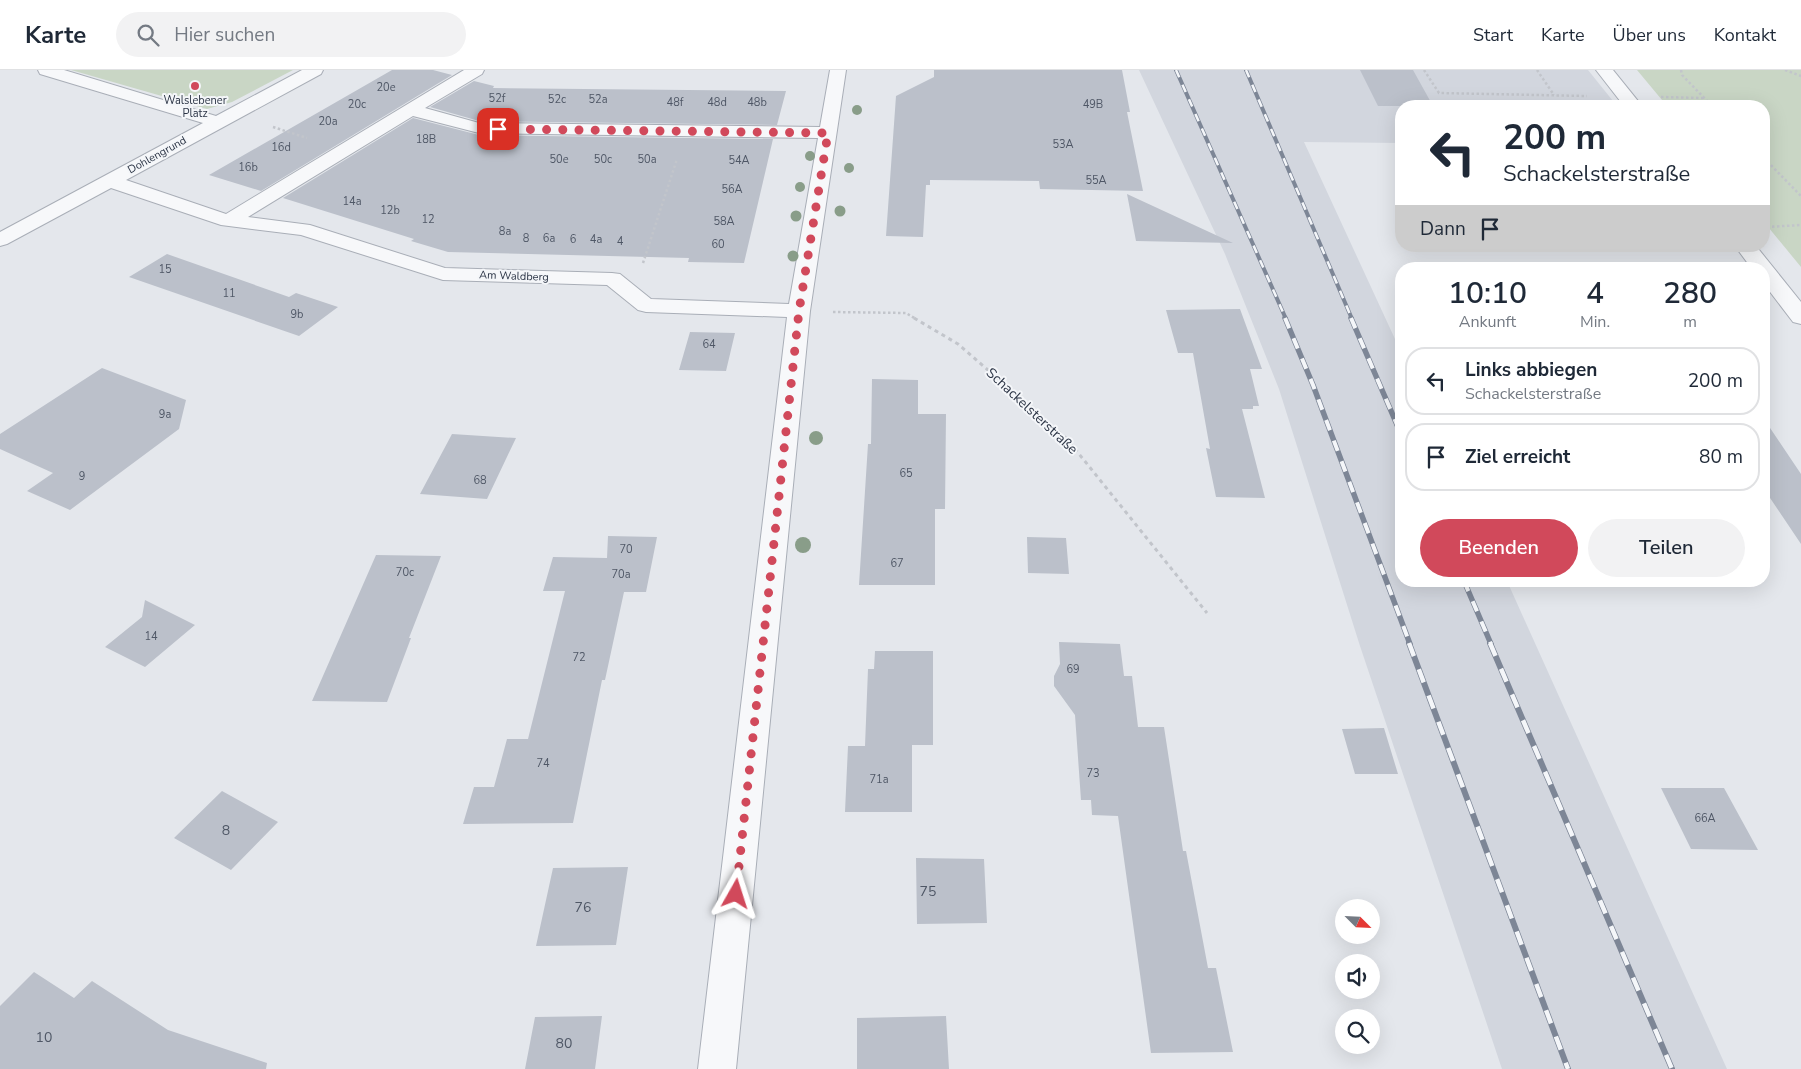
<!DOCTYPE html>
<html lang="de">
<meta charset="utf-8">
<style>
:root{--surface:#fff;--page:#f2f2f3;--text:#1f2937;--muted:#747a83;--line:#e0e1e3;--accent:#d1495b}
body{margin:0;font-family:"Nunito Sans",sans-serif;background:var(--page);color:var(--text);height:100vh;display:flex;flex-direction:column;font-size:19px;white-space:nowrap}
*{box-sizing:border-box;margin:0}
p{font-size:16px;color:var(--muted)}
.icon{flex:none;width:28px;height:28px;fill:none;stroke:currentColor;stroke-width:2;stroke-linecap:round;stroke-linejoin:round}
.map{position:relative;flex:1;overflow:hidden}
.sheet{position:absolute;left:1395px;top:192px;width:375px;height:325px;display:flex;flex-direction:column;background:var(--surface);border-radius:20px;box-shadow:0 5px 20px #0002}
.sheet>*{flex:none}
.hud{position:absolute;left:1395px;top:30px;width:375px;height:152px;border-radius:20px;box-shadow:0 5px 20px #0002;background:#fff;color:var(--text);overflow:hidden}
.needle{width:32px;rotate:114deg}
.controls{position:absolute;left:1335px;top:829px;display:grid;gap:10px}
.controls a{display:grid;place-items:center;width:45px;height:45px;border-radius:50%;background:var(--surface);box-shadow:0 5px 20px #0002;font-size:25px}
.pin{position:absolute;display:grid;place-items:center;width:42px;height:42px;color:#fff;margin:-21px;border-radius:10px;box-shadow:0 2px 8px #0006}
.me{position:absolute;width:55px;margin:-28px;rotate:6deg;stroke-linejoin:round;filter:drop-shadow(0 0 4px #0008)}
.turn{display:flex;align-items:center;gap:18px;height:105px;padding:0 25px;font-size:22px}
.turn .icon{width:65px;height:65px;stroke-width:2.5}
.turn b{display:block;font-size:35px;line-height:42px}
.then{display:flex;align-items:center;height:48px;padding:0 25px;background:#0003;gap:10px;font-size:19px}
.eta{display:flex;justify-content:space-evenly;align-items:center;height:85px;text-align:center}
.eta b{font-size:30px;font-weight:600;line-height:35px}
.cta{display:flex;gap:10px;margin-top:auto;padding:10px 25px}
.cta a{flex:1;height:58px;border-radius:30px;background:var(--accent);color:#fff;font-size:20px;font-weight:600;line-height:58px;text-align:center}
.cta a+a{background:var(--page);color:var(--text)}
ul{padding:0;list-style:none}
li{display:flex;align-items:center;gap:15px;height:68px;margin:0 10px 8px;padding:0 15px;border:2px solid var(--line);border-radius:20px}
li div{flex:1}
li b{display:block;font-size:19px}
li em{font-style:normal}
header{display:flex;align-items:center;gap:30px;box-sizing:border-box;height:70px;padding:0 25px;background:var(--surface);border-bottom:1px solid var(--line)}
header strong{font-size:24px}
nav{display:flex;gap:28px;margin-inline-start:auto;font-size:18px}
.search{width:350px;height:45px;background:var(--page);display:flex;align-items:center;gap:12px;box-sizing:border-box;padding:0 18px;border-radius:28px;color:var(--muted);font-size:19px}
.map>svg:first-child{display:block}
</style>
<header>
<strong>Karte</strong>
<div class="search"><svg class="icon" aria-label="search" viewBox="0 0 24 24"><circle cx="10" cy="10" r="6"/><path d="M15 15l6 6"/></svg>Hier suchen</div>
<nav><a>Start</a><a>Karte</a><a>Über uns</a><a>Kontakt</a></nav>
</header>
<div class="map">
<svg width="1801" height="999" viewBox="0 0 1801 999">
<rect width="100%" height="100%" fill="#e4e7ec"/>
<!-- built -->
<path fill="#d2d6de" d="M1139,0H1588L1617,36H1401V73L1304,72L1401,282V511H1507L1727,999H1502L1360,576L1279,319L1225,184Z"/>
<!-- green -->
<path fill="#c9d6c5" d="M71,0H293L232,32L207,39Z
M1637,0H1801V197L1764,152V36H1667Z"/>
<!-- building -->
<path fill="#bbc0ca" d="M392,0H433L452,5L261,121L209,105Z
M934,0H1122L1130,42H1127L1143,121L1040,119L1039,111L930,110V115H926L923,167L886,166L896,26L934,7Z
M1360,0H1413L1433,36H1378Z
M474,11L494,16L493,18L786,21L777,55L479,51L430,37Z
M413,48L479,65L773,69L744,193L688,192L689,188L448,182L411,171L414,169L283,128Z
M1127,124L1233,173L1136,171Z
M167,184L289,227L296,223L338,237L299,266L129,207Z
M1240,239L1262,299H1250L1259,336H1253V339H1242L1265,428L1216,427L1206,378L1210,379L1193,283H1178L1166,240Z
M690,262L735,263L726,301L679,300Z
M102,298L186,330L179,359L70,440L27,421L53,403L0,379V364Z
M872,309L918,310V344H946L945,439H935V515H859L868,374H871Z
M1764,349L1801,404V474L1764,419Z
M452,364L516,368L487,429L420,424Z
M608,466L657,467L646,522H624L605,610H602L573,753L463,754L474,717H494L507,669H528L565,521H543L553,487L607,488Z
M1027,467L1066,468L1069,504L1028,503Z
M376,485L441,486L409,568H411L387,632L312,631Z
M145,530L195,555L145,597L105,577L142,547Z
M1059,572L1120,574L1124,606H1132L1138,657H1164L1183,781H1186L1208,898H1216L1233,982L1151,983L1118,746L1092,745L1091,730H1081L1075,645L1054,616V606L1060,594Z
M875,581H933V675H912V742H845L848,676H865L868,599H874Z
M1384,658L1398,704H1355L1342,659Z
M1661,718H1724L1758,780L1691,779Z
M222,721L278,752L231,800L174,768Z
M916,788L984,789L987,853L917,854Z
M628,797L616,875L536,876L553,798Z
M34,902L74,928L92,911L168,960L267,993L266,999H0V936Z
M602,946L595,999H525L535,947Z
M946,946L949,999H857V948Z"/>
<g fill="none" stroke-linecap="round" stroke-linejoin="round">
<!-- minor casing -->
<g stroke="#a9aeb7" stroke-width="2">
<path id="minor" d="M38,0H64L216,46L302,0H323L321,4L126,110L226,144L464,0H484L482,4L425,38L479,53L820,57L830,0H846L810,241L736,999H698L787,247L646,242L638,240L607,215L443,210L301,165L221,155L111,118L7,174L0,176V162L203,53L40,4ZM413,46L479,63L818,68L789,234L651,229L620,204L612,203L445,198L310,155L248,147Z
M1596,0H1613L1642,36H1624Z
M1735,176H1756L1801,232V254L1793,252L1764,214V199H1752Z"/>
</g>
<!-- path-far1 -->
<path stroke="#c2c5cb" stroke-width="2.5" stroke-dasharray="2.5 2.5" stroke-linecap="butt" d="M1424,0L1439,23L1587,26
M1537,0L1554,25
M1681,0L1682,5L1712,36
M1785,0L1801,6
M1661,27L1703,28
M273,57L307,68
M1764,88L1801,126
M1767,157L1801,155
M643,193L677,89
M833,242L906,243L916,249"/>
<!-- path -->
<path stroke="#c2c5cb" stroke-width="3" stroke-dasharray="4 4" stroke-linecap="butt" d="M914,248L958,274L1067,369L1207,543"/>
<!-- minor -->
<use href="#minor" fill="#f7f8fa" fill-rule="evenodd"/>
<!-- rail-far2 casing -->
<g stroke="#7d8696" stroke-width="4">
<path id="rail-far2" d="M1176,0L1286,249
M1246,0L1352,249"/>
</g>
<!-- rail-far1 casing -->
<g stroke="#7d8696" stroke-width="5.5">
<path id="rail-far1" d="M1285,248L1313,315L1410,574
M1351,248L1401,364
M1464,511L1491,574"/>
</g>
<!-- rail casing -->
<g stroke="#7d8696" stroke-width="6">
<path id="rail" d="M1409,573L1568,999
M1490,573L1672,999"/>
</g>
<!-- rail-far2 -->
<use href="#rail-far2" stroke="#f4f6f9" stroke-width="2.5" stroke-dasharray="8" stroke-linecap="butt"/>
<!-- rail-far1 -->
<use href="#rail-far1" stroke="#f4f6f9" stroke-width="4" stroke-dasharray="11" stroke-linecap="butt"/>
<!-- rail -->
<use href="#rail" stroke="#f4f6f9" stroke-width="4.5" stroke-dasharray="14" stroke-linecap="butt"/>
</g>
<!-- trees -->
<g fill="#899d89">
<circle cx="857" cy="40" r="5"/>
<circle cx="810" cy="86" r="5"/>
<circle cx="849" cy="98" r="5"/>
<circle cx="800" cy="117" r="5"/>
<circle cx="840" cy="141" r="5.5"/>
<circle cx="796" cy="146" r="5.5"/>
<circle cx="793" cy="186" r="5.5"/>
<circle cx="816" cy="368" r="7"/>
<circle cx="803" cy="475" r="8"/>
</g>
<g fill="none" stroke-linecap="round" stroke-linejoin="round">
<!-- route -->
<path stroke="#d1495b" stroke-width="9" stroke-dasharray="0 16.2" d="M498,59L828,63L799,241L736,824"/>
</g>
<!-- markers -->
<circle fill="#d1495b" stroke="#f4f6f9" stroke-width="2" cx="195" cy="16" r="5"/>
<g text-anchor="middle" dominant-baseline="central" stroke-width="4" stroke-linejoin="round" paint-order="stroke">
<!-- number labels -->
<g font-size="11" fill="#4f5766">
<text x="386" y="17">20e</text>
<text x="497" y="28">52f</text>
<text x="557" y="29">52c</text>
<text x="598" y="29">52a</text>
<text x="675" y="32">48f</text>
<text x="717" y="32">48d</text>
<text x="757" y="32">48b</text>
<text x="357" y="34">20c</text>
<text x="1093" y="34">49B</text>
<text x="328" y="51">20a</text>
<text x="426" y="69">18B</text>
<text x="1063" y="74">53A</text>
<text x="281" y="77">16d</text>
<text x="559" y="89">50e</text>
<text x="603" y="89">50c</text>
<text x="647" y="89">50a</text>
<text x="739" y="90">54A</text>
<text x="248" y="97">16b</text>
<text x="1096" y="110">55A</text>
<text x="732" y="119">56A</text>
<text x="352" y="131">14a</text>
<text x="390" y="140">12b</text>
<text x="428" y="149">12</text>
<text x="724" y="151">58A</text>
<text x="505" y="161">8a</text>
<text x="526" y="168">8</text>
<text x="549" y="168">6a</text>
<text x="573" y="169">6</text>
<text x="596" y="169">4a</text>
<text x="620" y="171">4</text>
<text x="718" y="174">60</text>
<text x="165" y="199">15</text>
<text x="229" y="223">11</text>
<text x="297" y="244">9b</text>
<text x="709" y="274">64</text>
<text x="165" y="344">9a</text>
<text x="906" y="403">65</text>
<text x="82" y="406">9</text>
<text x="480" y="410">68</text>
<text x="626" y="479">70</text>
<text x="897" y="493">67</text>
<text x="405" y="502">70c</text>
<text x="621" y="504">70a</text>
<text x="151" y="566">14</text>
<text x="579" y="587">72</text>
<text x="1073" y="599">69</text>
<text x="543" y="693">74</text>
<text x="1093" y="703">73</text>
<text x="879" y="709">71a</text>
<text x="1705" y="748">66A</text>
</g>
<!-- far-poi labels -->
<g font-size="11" fill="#2b3445" stroke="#f4f6f9">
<text x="195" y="30">Walslebener<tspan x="195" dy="13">Platz</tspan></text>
</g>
<!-- far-street labels -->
<g font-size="11" fill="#2b3445" stroke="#f4f6f9">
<text transform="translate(157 85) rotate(-29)">Dohlengrund</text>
<text transform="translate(514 206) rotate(2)">Am Waldberg</text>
</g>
<!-- street labels -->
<g font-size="14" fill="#2b3445" stroke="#f4f6f9">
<text transform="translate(1032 341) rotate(43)">Schackelsterstraße</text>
</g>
<!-- near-number labels -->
<g font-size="14" fill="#4f5766">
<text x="226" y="760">8</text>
<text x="928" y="821">75</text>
<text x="583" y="837">76</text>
<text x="44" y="967">10</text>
<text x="564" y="973">80</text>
</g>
</g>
</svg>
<div class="controls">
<a><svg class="needle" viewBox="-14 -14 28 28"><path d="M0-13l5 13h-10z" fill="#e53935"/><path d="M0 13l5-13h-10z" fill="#747a83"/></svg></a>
<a><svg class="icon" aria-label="sound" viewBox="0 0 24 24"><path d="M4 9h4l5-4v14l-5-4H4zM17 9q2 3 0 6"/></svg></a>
<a><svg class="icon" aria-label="search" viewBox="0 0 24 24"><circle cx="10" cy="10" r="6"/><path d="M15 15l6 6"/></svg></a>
</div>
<div class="pin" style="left:498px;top:59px;background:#d93025"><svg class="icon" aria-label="arrive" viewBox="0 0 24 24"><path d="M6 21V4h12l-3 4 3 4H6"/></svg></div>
<svg class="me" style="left:736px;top:824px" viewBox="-20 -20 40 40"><path d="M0-17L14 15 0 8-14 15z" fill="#d1495b" stroke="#fff" stroke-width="4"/></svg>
<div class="hud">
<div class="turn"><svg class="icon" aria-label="left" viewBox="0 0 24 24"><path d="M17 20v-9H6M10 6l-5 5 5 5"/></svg><div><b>200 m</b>Schackelsterstraße</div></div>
<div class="then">Dann<svg class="icon" aria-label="arrive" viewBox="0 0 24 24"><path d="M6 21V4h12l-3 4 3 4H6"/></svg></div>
</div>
<section class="sheet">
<div class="eta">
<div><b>10:10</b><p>Ankunft</p></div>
<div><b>4</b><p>Min.</p></div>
<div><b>280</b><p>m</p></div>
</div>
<ul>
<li><svg class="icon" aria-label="left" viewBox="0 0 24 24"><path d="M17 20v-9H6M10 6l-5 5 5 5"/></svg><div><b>Links abbiegen</b><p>Schackelsterstraße</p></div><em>200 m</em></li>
<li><svg class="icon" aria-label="arrive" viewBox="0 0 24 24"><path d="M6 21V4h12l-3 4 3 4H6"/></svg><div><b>Ziel erreicht</b></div><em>80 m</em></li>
</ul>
<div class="cta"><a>Beenden</a><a>Teilen</a></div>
</section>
</div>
